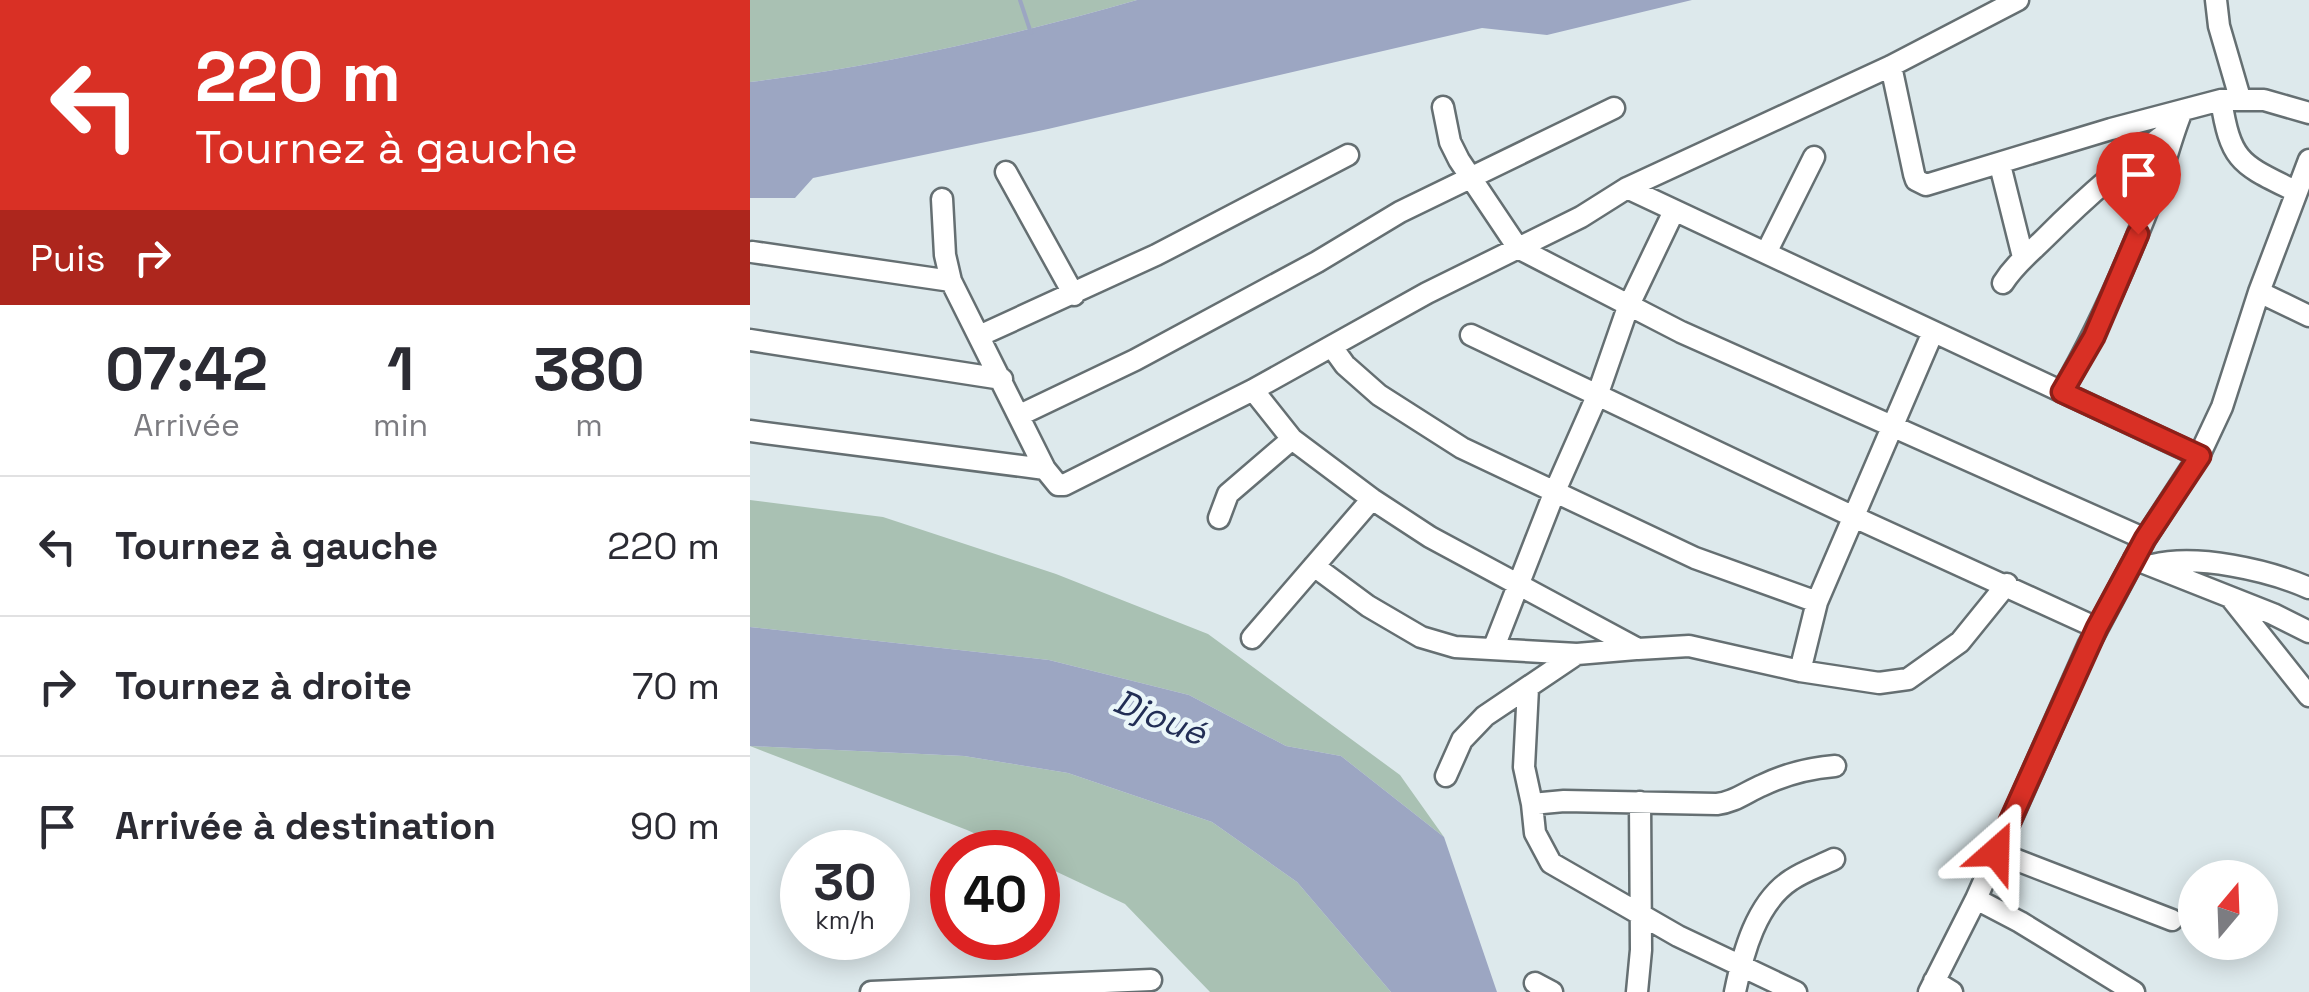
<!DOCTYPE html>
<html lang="fr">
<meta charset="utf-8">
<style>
:root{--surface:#fff;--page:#f2f2f3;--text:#2b2b33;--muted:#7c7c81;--line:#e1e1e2}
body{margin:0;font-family:"Space Grotesk",sans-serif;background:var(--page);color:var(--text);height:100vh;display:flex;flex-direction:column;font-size:38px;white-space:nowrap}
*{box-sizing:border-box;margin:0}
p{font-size:32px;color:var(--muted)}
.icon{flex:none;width:55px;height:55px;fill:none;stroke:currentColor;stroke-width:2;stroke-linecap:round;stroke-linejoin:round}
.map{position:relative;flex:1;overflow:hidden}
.drawer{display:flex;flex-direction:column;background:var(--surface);width:750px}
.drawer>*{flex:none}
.top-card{background:#d93025;color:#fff;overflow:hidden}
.needle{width:65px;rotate:19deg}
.fabs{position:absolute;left:1428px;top:860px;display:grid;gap:20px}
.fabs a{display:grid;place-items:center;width:100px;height:100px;border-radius:50%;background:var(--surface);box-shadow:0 5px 25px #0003;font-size:50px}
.speed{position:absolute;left:30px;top:830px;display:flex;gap:20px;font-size:50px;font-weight:700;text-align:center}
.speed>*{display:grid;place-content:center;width:130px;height:130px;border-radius:50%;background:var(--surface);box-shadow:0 5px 25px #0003;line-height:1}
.speed small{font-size:25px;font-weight:400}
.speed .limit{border:15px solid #d22;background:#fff;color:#111}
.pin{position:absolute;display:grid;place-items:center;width:85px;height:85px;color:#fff;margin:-102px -42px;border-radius:50% 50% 50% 0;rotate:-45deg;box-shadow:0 0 10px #0007}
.pin .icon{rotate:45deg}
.me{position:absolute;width:110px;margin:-55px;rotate:25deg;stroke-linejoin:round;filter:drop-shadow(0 0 8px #0008)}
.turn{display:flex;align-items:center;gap:35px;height:210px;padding:0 30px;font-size:45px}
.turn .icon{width:130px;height:130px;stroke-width:2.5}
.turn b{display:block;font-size:70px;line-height:85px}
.then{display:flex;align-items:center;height:95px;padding:0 30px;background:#0003;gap:20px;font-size:38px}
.eta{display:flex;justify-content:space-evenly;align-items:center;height:170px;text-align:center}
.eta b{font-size:60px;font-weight:700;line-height:70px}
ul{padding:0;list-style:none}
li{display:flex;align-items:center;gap:30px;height:140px;padding:0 30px;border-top:2px solid var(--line)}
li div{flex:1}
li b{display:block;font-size:38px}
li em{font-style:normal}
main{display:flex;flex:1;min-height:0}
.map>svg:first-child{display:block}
</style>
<main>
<section class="drawer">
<div class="top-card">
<div class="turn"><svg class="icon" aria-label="left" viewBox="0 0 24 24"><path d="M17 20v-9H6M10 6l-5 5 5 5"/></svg><div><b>220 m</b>Tournez à gauche</div></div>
<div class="then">Puis<svg class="icon" aria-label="right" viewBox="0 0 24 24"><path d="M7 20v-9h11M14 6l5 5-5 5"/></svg></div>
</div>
<div class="eta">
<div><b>07:42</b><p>Arrivée</p></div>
<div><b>1</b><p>min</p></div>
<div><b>380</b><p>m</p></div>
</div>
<ul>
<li><svg class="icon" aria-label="left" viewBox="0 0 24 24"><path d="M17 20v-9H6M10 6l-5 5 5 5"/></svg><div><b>Tournez à gauche</b></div><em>220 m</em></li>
<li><svg class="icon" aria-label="right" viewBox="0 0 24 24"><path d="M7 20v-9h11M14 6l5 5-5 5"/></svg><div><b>Tournez à droite</b></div><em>70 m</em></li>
<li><svg class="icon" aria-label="arrive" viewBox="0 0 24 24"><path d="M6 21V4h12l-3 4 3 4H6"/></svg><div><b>Arrivée à destination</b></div><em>90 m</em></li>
</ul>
</section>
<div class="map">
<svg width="1559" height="992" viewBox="0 0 1559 992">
<rect width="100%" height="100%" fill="#dde9ec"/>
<!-- green -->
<path fill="#a9c1b3" d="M0,0H387C261,36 131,66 0,82Z
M0,500L133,517L306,574L458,634L650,775L694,837L591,756L536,746L439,695L299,660L0,627Z
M0,746L214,756L318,773L462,822L547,882L641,992H460L375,904L288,863V852H265L217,830Z"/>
<!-- water -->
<path fill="#9ca6c2" d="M387,0H942L797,35L732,28L298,129L63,178L45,198H0V82C131,66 261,36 387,0Z
M0,627L299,660L439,695L536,746L591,756L694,837L747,992H641L547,882L462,822L318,773L214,756L0,746Z"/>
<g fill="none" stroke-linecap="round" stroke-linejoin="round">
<!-- stream -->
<path stroke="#9ca6c2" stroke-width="4" d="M270,0L281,33"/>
<!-- minor casing -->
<g stroke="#656f72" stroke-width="25">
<path id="minor" d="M1466,0L1469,26L1490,98
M1141,66L1164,174L1166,180L1176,185L1361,129L1471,100H1514L1559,113
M1471,100C1481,163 1491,164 1545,191
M693,107L700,142L709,160L768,248L931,332L1395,539
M1250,165L1273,257
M256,172L324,295
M877,188L1449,456
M192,199L195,255L201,281L295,469L308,485H314L503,390L677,293L831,217L877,188L1141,66L1268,0
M2,252L201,281
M1016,253L1064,157
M1253,283C1265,264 1280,253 1295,238C1336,197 1378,160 1426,126
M1509,292L1559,316
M721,335L1104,517L1347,628
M229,336L406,255L598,155
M0,340L252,379
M582,347L595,365L629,395L712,448L945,558L1067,602
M503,390L542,439L622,499L680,537L888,649L939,646L1050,671L1129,683L1158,679L1210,642L1257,584
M1312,392C1350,326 1380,257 1407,185C1416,161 1422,135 1432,111
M270,415L385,360L567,262L650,212L864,108
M0,431L295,469
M469,518L478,494L542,439
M1384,559L1523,614L1559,632
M1403,565C1447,554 1518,570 1559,588
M564,566L618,606L671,637L705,647L827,654L886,649
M1481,598L1559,696
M502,638L622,499
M744,647L805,491L847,396L878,307L924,211
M1050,671L1067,602L1183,332
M778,688L774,767L782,804L814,801L967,804C985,802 996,792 1013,785C1036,774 1060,768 1085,766
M696,776L712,740L735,716L827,654
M782,804L785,833L801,863L928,936L1046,992
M1246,852L1422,920
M1226,899L1270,922L1384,992
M1184,981L1202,992
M785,983L802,992
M121,992L401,980
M887,992L891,950L890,802
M985,992C993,953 1006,903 1041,880C1054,871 1070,866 1084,859
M1179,992L1226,899L1338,646L1395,539L1449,456L1472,407L1509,292L1559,160"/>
</g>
<!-- minor -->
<use href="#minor" stroke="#fff" stroke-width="20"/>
</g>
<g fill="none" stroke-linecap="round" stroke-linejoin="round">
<!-- route casing -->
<g stroke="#8d1f18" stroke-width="25">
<path id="route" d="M1246,852L1347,628L1395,539L1450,456L1312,392L1344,337L1388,234"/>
</g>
<!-- route -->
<use href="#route" stroke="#d93025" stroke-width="18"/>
</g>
<g text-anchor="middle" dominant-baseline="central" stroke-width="9" stroke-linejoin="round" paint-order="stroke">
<!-- water labels -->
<g font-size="35" font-style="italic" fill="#222e55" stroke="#eaf6f9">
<text transform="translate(410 717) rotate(22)">Djoué</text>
</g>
</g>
</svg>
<div class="fabs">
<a><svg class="needle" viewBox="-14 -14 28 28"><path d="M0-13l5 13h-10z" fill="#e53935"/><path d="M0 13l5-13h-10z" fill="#7c7c81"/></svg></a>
</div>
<div class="speed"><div>30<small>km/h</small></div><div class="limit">40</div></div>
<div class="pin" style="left:1388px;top:234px;background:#d93025"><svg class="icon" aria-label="arrive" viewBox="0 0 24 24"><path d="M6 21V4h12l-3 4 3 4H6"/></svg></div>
<svg class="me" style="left:1246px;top:852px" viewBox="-20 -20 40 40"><path d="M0-17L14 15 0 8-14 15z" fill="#d93025" stroke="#fff" stroke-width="4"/></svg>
</div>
</main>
